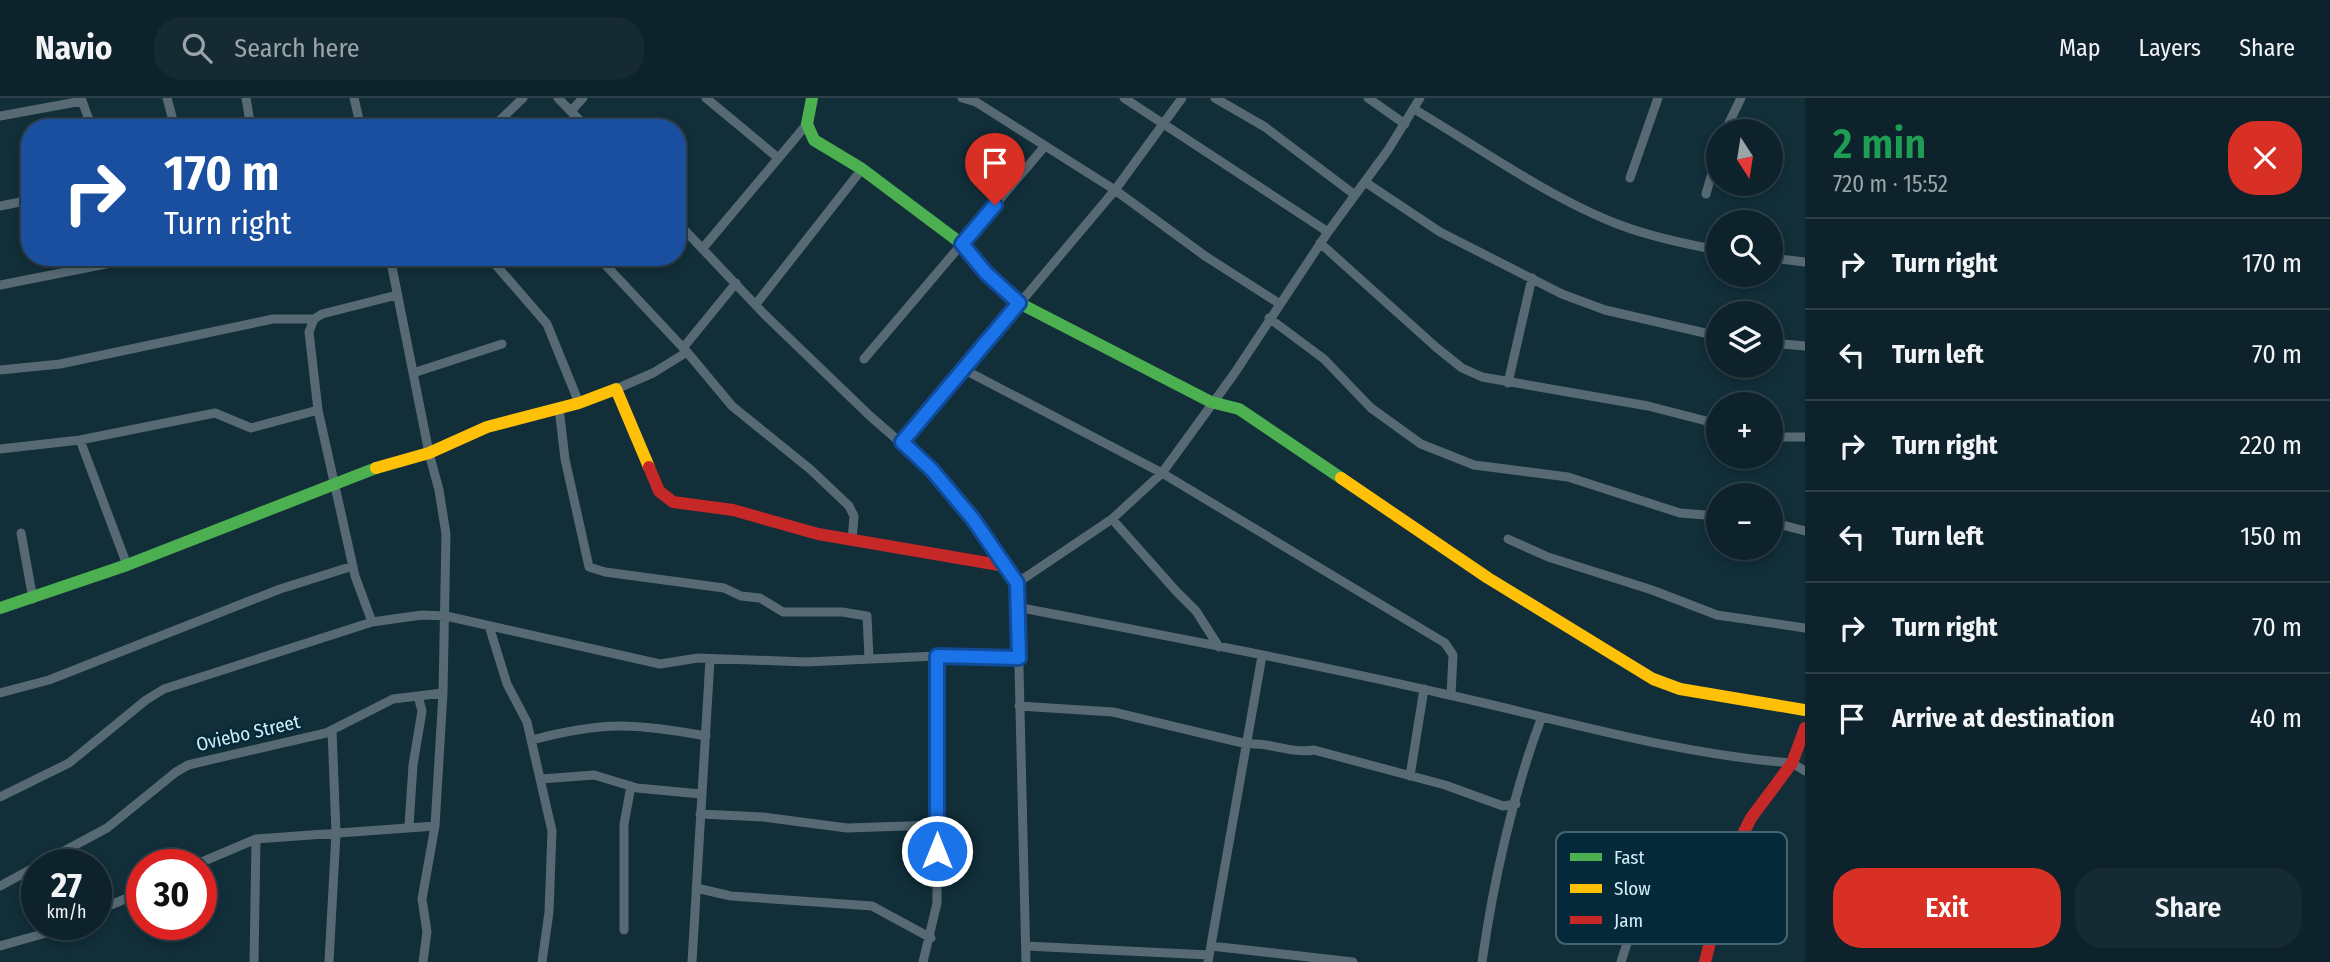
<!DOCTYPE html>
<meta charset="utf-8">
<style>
:root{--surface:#0d222b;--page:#162a33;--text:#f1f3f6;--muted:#9aa4a9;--line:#2d3f47;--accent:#d93025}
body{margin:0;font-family:"Fira Sans Condensed",sans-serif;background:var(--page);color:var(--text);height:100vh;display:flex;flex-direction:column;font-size:26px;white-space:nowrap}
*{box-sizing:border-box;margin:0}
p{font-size:23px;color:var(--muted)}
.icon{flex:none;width:38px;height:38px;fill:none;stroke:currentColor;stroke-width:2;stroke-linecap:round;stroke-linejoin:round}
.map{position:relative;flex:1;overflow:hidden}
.details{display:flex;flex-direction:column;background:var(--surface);width:525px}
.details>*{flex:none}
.top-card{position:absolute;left:21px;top:21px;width:665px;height:147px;border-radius:28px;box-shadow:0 4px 10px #0003,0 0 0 2px var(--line);background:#1a4fa0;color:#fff;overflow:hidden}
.needle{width:46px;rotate:168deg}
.buttons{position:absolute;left:1706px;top:21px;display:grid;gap:14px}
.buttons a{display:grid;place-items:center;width:77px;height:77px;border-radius:50%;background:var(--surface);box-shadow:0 4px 10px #0003,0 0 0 2px var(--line);font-size:35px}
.speed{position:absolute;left:21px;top:751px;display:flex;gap:14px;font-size:35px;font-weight:700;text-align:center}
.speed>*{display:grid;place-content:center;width:91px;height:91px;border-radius:50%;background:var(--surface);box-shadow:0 4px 10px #0003,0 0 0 2px var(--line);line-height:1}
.speed small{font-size:18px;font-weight:400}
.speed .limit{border:10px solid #d22;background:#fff;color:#111}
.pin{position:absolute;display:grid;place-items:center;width:60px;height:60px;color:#fff;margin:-72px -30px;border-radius:50% 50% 50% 0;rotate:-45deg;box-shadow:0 0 7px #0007}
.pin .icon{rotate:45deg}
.me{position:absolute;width:77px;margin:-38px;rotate:0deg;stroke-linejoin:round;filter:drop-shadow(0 0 5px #0008)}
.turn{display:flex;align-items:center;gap:24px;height:147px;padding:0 28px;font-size:32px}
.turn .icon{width:91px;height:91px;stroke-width:2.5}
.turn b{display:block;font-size:49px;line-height:60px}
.round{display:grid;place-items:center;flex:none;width:74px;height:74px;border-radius:28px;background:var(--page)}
.head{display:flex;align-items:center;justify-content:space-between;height:119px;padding:0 28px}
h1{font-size:42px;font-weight:600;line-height:52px;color:#1e9e55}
.action{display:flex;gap:14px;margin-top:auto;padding:14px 28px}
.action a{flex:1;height:80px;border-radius:28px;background:var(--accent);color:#fff;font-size:28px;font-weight:600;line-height:80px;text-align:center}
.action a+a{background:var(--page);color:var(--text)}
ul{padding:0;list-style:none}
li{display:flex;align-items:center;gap:21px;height:91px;padding:0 28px;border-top:2px solid var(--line)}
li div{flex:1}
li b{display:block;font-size:26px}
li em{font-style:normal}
header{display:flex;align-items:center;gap:42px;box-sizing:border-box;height:98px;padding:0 35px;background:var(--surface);border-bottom:2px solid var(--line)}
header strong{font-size:33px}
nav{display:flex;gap:38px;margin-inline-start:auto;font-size:24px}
.search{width:490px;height:63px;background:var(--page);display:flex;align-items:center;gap:18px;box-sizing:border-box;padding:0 24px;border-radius:28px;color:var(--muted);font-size:26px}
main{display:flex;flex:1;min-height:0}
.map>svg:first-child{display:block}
</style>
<header>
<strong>Navio</strong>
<div class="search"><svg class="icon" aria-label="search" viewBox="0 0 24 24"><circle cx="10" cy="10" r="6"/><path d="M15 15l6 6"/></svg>Search here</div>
<nav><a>Map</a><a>Layers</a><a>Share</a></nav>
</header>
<main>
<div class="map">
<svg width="1805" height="864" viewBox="0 0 1805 864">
<rect width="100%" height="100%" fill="#112e39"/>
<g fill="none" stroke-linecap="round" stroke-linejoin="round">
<!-- street -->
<path stroke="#576a74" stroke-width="9" d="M81,0L92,30
M167,0L175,30
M246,0L251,30
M354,0L361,30
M558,0L587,30
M706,0L777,59
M962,0L976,4L1115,92L1205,158L1280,206
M1124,0L1328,134
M1215,0L1265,29L1355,97
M1368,0L1405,26
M1414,11C1478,49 1551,101 1620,127C1652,139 1685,146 1718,152
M571,13L583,0
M0,18L82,3
M492,30L523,0
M1725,33L1741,0
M1630,80L1658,0
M1365,84L1440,134L1562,196L1605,212L1718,238
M1706,96L1718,54
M0,108L30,102
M677,124L765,217L870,318L932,372L973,421L1017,485
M1320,145L1437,250L1462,270L1482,279L1648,308L1718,326
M703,150L807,26
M390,159L429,355L439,392L446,436L443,595L435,728L422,801L427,834L423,864
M489,159L547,226L579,305
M598,159L687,254L653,275L616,291
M1771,160L1805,164
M0,187L141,159
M756,206L862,71
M1269,220L1324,261L1371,310L1421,346L1474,367L1568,379L1680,415L1718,418
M1771,245L1805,248
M683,250L736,185
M687,254L732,308L810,371L849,408L854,418L852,443
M864,261L1045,48
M963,271L1162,375L1445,545L1453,557L1451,597
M0,272L60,266L273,221H314
M413,275L502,246
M1508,285L1532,180
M559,310L565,361L589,469L605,474L724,490L741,498L760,500L783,514H842L867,518L869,560
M1771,339H1805
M80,342L127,467
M903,344L1115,92L1182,0
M0,351L80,342L215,315L251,330L318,312
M1112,421L1176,493L1196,513L1219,549
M1771,424L1805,433
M21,435L33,501
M1508,441L1548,459L1652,492L1717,517L1805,530
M1017,509C1161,537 1306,564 1449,597C1562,622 1675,656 1792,665L1805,673
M372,524L355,478L318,312L309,234L314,221L322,216L397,197
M489,528L507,586L527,624L552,733L549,814L542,864
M0,595L49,582L280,491L353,468
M1019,608L1113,614L1247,646C1270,644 1291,656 1314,652L1445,687L1503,708L1516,706
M532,642C603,623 635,625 706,638
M1410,678L1424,591
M541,681L594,677L637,690L701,696
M0,699L69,665L146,602L164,591L372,524L422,517L446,518L660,566L698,560L806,564L937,558L1019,560
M700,716L763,719L847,730L937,727
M409,728L413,667L422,613L418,598
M40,766L107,730L176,674L188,667L326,635L393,601L443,595
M197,766L256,741L435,728
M0,788L37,768
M696,790L731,798L872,808L931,840
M96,813L142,794
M624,832V726L631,688
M0,848L78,826
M1026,848L1209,857
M1211,848L1353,864
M254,864L256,741
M329,864L336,735L332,632
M692,864L710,561
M923,864L937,805V558
M1026,864L1017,485L1112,421L1162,375L1234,276L1328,134L1388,52L1420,0
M1208,864L1262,558
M1482,864C1493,785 1513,696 1541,621
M1621,864L1639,808L1653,744"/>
<!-- fast -->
<path stroke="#4caf50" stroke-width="12" d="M812,0L807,26L814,42L862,71L962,146L986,175L1019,205L1211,304L1239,311L1341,380
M0,510L127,467L376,370"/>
<!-- slow -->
<path stroke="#ffc107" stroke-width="12" d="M376,370L429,355L487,329L579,305L616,291L649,369
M1341,380L1488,480L1653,581L1680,591L1805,612"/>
<!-- jam -->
<path stroke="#c62828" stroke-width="12" d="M649,369L659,393L673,404L733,412L818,436L1005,468
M1705,864L1732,758L1751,720L1792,665L1805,630"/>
</g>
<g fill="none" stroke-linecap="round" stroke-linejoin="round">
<!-- route casing -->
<g stroke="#114b97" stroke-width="18">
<path id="route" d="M937,753V558L1019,560L1017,485L973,421L932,372L902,344L1019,205L986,175L962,146L995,107"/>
</g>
<!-- route -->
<use href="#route" stroke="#1a73e8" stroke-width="12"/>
</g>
<g text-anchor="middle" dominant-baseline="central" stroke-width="5" stroke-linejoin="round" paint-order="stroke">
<!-- street labels -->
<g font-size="19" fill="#d3ebf8" stroke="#042a3a">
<text transform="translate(248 635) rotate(-13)">Oviebo Street</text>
</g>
</g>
<!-- legend -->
<rect x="1556" y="734" width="231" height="112" rx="10" fill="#042a3a" stroke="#426473" stroke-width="2"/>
<rect x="1570" y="755" width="32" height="8" fill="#4caf50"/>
<rect x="1570" y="786" width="32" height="9" fill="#ffc107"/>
<rect x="1570" y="818" width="32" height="8" fill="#c62828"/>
<g font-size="19" fill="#d3ebf8">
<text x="1614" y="766">Fast</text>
<text x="1614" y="797">Slow</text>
<text x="1614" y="829">Jam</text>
</g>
</svg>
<div class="buttons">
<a><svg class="needle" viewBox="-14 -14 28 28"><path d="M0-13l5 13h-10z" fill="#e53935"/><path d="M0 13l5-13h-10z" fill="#9aa4a9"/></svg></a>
<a><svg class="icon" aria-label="search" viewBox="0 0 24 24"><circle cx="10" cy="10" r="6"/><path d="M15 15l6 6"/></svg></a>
<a><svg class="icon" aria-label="layers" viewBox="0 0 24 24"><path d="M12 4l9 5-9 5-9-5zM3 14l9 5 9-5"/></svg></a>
<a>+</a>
<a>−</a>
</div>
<div class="speed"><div>27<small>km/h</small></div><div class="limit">30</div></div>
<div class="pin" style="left:995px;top:107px;background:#d93025"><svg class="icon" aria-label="arrive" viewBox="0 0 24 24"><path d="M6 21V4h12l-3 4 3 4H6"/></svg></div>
<svg class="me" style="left:937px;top:753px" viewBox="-20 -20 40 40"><circle r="17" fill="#1a73e8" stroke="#fff" stroke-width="3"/><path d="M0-11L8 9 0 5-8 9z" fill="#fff"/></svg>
<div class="top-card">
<div class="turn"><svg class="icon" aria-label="right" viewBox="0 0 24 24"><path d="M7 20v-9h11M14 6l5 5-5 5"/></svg><div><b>170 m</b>Turn right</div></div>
</div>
</div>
<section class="details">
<div class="head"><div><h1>2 min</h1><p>720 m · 15:52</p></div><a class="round" style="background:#d93025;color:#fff"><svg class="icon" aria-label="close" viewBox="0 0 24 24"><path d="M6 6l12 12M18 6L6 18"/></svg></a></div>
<ul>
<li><svg class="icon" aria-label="right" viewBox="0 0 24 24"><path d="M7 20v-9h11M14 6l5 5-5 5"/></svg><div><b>Turn right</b></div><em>170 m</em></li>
<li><svg class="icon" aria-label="left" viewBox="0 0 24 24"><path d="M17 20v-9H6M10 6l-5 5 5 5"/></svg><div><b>Turn left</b></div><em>70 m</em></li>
<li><svg class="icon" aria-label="right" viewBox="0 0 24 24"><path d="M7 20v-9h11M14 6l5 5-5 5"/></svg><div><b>Turn right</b></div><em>220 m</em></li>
<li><svg class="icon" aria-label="left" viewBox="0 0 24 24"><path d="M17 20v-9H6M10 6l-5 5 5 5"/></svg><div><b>Turn left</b></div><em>150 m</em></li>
<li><svg class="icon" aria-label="right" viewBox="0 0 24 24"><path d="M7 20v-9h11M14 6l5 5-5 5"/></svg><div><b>Turn right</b></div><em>70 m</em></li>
<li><svg class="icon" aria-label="arrive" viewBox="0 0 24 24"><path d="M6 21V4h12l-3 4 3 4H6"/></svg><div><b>Arrive at destination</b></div><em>40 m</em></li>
</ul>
<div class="action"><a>Exit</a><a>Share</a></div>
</section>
</main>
